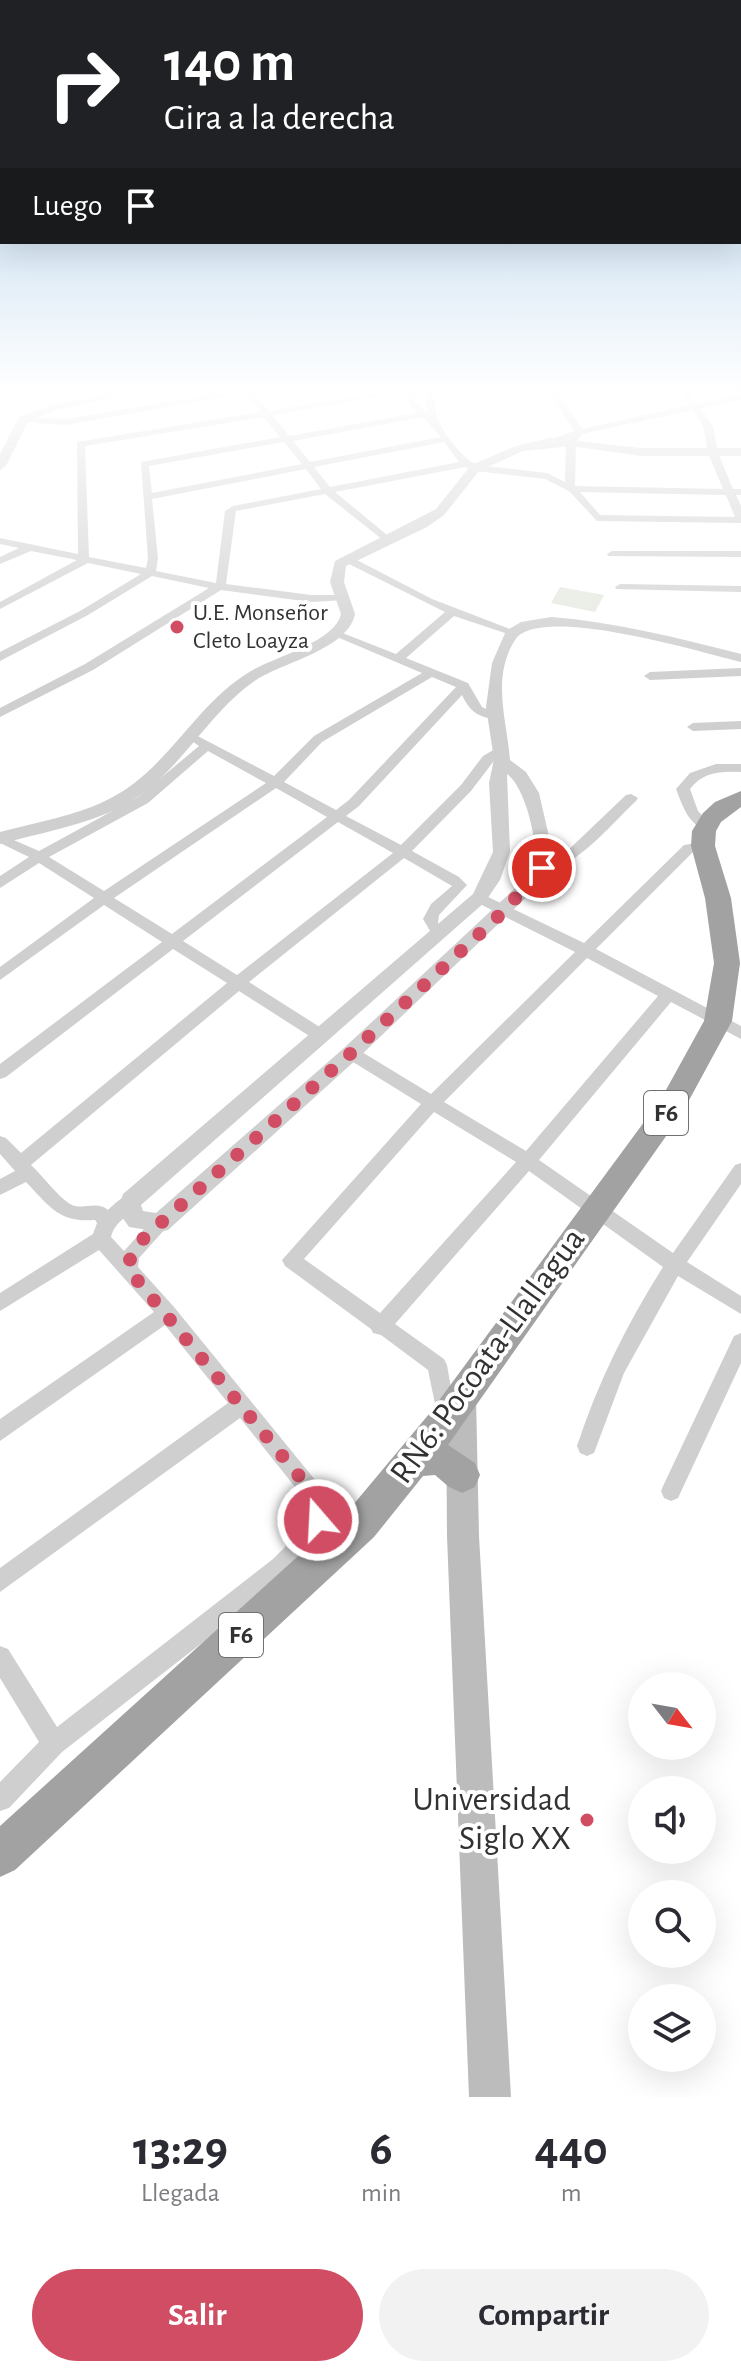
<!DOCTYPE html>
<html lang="es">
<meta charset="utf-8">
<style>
:root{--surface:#fff;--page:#f2f2f3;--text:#2b2b33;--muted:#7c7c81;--accent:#d14d63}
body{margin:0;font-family:"Alegreya Sans",sans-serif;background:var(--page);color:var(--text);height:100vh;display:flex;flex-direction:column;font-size:30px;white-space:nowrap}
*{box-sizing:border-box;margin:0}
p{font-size:26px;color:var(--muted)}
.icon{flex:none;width:44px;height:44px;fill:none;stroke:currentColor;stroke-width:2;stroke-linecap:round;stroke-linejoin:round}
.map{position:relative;height:2097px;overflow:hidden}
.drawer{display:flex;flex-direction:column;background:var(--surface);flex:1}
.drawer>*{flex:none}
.guide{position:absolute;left:0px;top:0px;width:742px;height:244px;box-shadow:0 8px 32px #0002;background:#202124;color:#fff;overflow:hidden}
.needle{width:52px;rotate:121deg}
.fabs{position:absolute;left:628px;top:1672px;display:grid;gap:16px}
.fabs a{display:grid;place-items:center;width:88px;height:88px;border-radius:50%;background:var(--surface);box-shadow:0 8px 32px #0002;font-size:40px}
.pin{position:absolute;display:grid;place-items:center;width:68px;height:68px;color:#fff;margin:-34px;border:4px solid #fff;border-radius:50%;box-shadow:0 2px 8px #0007}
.me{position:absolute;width:88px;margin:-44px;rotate:341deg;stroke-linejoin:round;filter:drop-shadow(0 0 6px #0008)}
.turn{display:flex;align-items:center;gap:28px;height:168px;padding:0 32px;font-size:36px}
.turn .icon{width:104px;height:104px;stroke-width:2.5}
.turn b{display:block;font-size:56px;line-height:68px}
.then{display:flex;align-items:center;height:76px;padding:0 32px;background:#0003;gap:16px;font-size:30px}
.eta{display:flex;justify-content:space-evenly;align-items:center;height:136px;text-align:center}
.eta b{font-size:48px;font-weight:700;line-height:56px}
.button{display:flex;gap:16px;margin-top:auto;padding:16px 32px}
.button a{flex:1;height:92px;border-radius:48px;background:var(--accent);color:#fff;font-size:32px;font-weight:700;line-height:92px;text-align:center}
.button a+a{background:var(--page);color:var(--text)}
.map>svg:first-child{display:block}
</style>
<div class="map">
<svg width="741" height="2097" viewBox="0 0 741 2097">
<rect width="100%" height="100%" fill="#fff"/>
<!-- green -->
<path fill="#e3e8dd" d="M560,587L604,595L595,612L551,603Z"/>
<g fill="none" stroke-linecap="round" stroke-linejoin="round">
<!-- minor -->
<path fill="#cfcfcf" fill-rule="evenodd" d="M226,392H254L269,411L383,392H404L273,415L289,436L417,413L406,401L407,392H415L414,401L428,412L425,392H433C435,401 435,411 438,419C443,433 463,459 477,465L547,473L565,482L566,442L569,439L550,445L545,442L574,431L550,392H558L582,429L690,405L681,392H690L697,404L741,394V400L701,408L713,426L718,453L733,489H741V495H736L741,506V523L597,521L569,491L545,479L475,471L465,467L335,492L392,539L393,541L388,544L325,494L236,511L226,584L311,595H342L348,598L346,600L311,602L221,590L93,670L0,717V708L85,664L209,588L152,576L88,615L0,661V652L80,611L141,574L88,563L0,609V602L77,560L31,551L0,564V557L19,548L0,544V538L78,554L77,442L260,412L246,393L66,425L23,422L18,419L20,417L66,419ZM693,410L703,426L708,453L723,489L575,486L576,442L582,434ZM264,417L280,437L141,462L148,558L146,568L89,557L85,446ZM423,417L441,437L310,462L293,441ZM284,442L302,464L152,493L149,466ZM444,442L459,462L330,487L314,467ZM306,469L321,489L233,506L225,511L216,583L156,571L158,558L152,499ZM580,492L726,495L735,517L600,515Z
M612,551H741V557L608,556L607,554Z
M345,558H353L432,599L518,632L508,634L454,616L406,658L468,683L482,707L500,715L494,719C477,717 469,710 462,695L359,806L346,816L401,845L461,785L483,756L495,749H505V755L493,762L471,791L412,851L459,877L467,885L439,915L438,923L445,932L443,936H433L423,919L431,904L452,886L404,858L249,982L326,1031L328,1035L326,1039H314L239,991L31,1165C43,1176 56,1195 70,1204C82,1211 97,1200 108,1210C117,1202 125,1192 137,1196L140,1201C131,1216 115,1220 111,1237L124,1251L154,1218L160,1215L166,1218L169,1223L166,1228L139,1258L138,1267L174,1307L320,1486L329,1520L313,1551L289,1575L62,1752L9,1808L0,1811V1782L39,1742L0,1678V1646L8,1649L57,1727L273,1559L297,1535L307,1518L303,1497L240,1418L0,1592V1568L228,1403L165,1325L0,1441V1419L154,1312L99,1250L0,1311V1293L93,1234L97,1223L95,1220C59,1223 49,1206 26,1182L0,1195V1179L15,1171L0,1154V1136L6,1138L21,1153L227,983L173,949L6,1077L0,1079V1064L162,942L104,905L0,980V967L94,898L39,863L0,888V876L29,857L0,843V834L39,851L138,797L199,746L186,737L192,733L274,776L314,736L422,673L330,634L340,632L396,654L445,612L345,562ZM432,677L456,687L349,800L336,810L284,782L322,742ZM208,751L266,783L104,891L49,857L148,803ZM276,788L327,817L172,934L114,898ZM338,822L393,853L237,975L183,941Z
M620,584L741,586V592L616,589L615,587Z
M741,668V676L650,680L644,676L650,672Z
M741,721V729L693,731L687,727L693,723Z
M716,764H741V772C720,771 703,772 690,789L698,811L713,827L706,831C688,823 683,807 676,789L690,773Z
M631,794L638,798L636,801C613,822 570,876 537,871L535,868L537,865L563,855L626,795Z
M703,842L708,843L710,846L708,849L693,852L596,949L741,1026V1039L671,1002L539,1160L673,1253L735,1165L741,1163V1184L687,1262L741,1296V1314L678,1276L624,1373L594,1453L587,1456L580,1453L577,1446C598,1382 627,1324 663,1267L529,1171L395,1324L444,1359L447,1365L456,1416L453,1423L446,1425L439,1423L428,1370L381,1335L373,1333L371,1329L285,1266L282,1260L421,1104L345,1057L343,1053L345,1049H357L431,1094L575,952L474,901L472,898L474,895H484L584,943L684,845ZM587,958L658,996L526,1151L444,1102ZM434,1112L516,1162L380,1313L304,1259Z
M741,1333V1363L678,1498L671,1501L664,1498L661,1491L664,1484L734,1336Z"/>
<!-- tertiary -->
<path fill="#cfcfcf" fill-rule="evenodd" d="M118,392H143L56,410L28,421L6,466L0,470V454L19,417L53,404Z
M550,438L641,448H741V456H641L571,446L523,451L479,471L444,515L427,527L346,566L344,582L355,614C348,649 284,662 256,680C205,715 179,776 123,806C86,825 40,833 0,844V832C37,822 77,816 111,798C169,768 195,704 251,671C274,657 335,642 341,614L330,582L335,561L436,509L471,465L516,446Z
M551,617C616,622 678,638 741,654V662C703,653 539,603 515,640C491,678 507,720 510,760L526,772L539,793L553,854L551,868L537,887L358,1058L168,1230L160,1232L129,1227L118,1211L123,1194L473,894L493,852L489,783L494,759L486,707L492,663L506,631L521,622ZM507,774C524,786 536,834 535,856C535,866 530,871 525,879L344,1048L156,1213L143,1211L141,1205L485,902L500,880L510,852Z"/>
<!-- secondary -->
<path fill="#bcbcbc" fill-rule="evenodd" d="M461,1383L472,1387L476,1397L479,1536L511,2097H469L447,1536L446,1397L450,1387Z"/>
<!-- trunk -->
<path fill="#a2a2a2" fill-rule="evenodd" d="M741,791V807L721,822L716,831L715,846L731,898L740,963L732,1021L681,1115L448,1445L475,1463L480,1475L475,1487L462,1493L449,1487L435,1475L423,1476L374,1537L15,1870L0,1877V1826L348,1511L429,1414L661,1099L704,1021L714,963L705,898L691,846L692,831L703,813L715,802Z"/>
</g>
<!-- sky -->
<linearGradient id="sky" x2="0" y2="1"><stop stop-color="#9cc4e6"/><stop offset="0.57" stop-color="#fff"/><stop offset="1" stop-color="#fff" stop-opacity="0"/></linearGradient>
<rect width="741" height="686" fill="url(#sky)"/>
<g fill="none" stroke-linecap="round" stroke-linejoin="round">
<!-- route -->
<path stroke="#d14d63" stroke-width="14" stroke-dasharray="0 25.2" d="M318,1520L313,1493L128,1269L131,1255L144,1238L351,1053L504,911L542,868"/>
</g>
<!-- markers -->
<g fill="#d14d63" stroke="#fff" stroke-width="3">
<circle cx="177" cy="627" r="8"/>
<circle cx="587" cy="1820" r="8"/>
</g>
<g text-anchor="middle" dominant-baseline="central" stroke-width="8" stroke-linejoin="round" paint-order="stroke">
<!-- far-poi labels -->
<g font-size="24" fill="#323232" stroke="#fff" text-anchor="start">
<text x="193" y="613">U.E. Monseñor<tspan x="193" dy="28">Cleto Loayza</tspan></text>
</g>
<!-- shield labels -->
<g fill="#fff" stroke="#707070" stroke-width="2">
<rect x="644" y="1091" width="44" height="44" rx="6"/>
<rect x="219" y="1613" width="44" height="44" rx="6"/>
</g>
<g font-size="26" font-weight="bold" fill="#323232">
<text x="666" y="1113">F6</text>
<text x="241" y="1635">F6</text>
</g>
<!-- near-street labels -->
<g font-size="34" fill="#323232" stroke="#fff">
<text transform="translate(488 1356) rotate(-54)">RN6: Pocoata-Llallagua</text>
</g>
<!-- near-poi labels -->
<g font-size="34" fill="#323232" stroke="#fff" text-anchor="end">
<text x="571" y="1800">Universidad<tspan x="571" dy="39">Siglo XX</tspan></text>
</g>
</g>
</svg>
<div class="fabs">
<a><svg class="needle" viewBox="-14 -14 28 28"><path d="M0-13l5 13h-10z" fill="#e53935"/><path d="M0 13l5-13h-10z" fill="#7c7c81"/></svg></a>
<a><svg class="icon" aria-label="sound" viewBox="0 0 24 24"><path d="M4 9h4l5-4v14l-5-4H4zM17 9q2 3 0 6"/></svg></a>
<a><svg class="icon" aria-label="search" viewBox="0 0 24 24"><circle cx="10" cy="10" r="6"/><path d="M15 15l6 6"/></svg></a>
<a><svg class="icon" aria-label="layers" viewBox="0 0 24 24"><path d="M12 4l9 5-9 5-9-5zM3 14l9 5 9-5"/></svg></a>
</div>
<div class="pin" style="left:542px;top:868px;background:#d93025"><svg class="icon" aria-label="arrive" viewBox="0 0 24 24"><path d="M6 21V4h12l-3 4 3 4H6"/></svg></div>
<svg class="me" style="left:318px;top:1520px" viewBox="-20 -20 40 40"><circle r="17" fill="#d14d63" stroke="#fff" stroke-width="3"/><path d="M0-11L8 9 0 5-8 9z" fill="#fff"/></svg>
<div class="guide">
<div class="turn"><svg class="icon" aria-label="right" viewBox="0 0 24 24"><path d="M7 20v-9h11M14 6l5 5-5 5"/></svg><div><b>140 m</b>Gira a la derecha</div></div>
<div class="then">Luego<svg class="icon" aria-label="arrive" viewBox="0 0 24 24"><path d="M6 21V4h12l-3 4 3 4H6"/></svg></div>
</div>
</div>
<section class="drawer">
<div class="eta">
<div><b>13:29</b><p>Llegada</p></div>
<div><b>6</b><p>min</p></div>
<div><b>440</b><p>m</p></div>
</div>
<div class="button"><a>Salir</a><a>Compartir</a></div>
</section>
